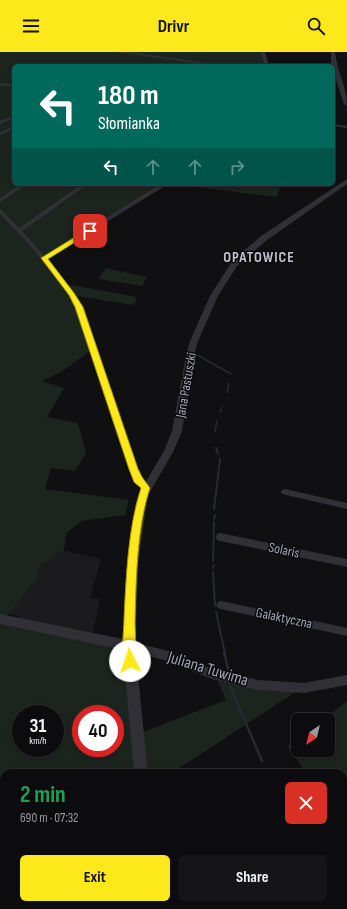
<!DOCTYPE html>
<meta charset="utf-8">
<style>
:root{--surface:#0c0b0d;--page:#151416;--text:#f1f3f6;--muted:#9a9b9d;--line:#2c2b2e;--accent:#fde81b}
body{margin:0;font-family:"Sofia Sans Condensed",sans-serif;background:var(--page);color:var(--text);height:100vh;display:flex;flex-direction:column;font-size:15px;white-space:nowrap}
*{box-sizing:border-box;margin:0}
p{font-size:13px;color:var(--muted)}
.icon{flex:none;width:22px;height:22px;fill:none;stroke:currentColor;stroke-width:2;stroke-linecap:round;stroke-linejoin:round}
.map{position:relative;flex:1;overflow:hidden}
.panel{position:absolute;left:0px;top:717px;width:347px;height:140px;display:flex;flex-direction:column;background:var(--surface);border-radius:12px 12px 0 0;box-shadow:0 2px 6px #0003,0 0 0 1px var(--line)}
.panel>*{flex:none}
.hud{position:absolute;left:12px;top:12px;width:323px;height:122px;border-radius:6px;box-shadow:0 2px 6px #0003,0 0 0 1px var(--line);background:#00695c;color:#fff;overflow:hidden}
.needle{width:26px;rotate:215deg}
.tools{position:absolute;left:291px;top:661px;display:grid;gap:8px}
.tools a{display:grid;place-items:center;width:44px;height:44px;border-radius:6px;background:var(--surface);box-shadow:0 2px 6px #0003,0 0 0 1px var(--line);font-size:20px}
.speed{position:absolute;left:12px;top:653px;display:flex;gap:8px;font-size:20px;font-weight:700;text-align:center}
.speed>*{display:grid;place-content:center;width:52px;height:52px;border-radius:50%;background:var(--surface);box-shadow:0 2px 6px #0003,0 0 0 1px var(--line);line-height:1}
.speed small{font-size:10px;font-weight:400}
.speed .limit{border:6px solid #d22;background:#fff;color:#111}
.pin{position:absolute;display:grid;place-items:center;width:34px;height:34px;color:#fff;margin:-17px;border-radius:8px;box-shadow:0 2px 6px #0006}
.me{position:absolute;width:44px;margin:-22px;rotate:356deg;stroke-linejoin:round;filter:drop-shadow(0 0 3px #0008)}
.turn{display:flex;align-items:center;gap:14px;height:84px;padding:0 20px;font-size:18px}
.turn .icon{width:52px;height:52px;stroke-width:2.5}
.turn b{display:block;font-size:28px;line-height:34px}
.lanes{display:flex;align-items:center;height:38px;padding:0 20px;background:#0003;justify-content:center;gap:20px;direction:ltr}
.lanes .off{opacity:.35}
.round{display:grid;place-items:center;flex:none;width:42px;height:42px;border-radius:6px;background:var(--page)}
.head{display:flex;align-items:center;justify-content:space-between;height:68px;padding:0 20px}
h1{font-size:24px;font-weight:700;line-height:30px;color:#1e9e55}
.action{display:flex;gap:8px;margin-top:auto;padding:8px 20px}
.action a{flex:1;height:46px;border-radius:6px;background:var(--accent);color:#111;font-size:16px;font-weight:700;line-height:46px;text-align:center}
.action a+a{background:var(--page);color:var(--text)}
header{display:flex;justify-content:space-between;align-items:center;height:52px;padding:0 20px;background:var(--accent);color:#111;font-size:18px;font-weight:700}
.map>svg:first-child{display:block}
</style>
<header><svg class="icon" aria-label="menu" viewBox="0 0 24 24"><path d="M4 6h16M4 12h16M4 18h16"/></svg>Drivr<svg class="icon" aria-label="search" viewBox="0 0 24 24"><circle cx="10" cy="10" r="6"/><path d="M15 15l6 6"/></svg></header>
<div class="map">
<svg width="347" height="857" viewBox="0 0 347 857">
<rect width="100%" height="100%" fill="#100f11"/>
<!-- built -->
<path fill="#1b1b1e" d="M0,484L101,507L90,546L100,547L92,584L25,570L19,564L0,560Z"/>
<!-- green -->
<path fill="#1c241e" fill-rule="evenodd" d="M0,0H263L267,14H14V132H166L45,208L71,243L93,297L61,320L42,329L64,336L47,365L78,371L86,401L75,419L51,416L45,437L129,448L125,463L81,469L66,482L64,498L40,513L36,528L5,566L129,593L140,721H4V853H153V857H0ZM21,662H55V696H21ZM81,662H115V696H81Z
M198,132H281L277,145L196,135Z
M92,180L109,181L100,197L72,192Z
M106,216L110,217L147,225L142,234L98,227Z
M72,233L137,245L134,253L76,244L68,234Z
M217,628L263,638L297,639L172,721H148L143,680L226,648Z
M347,649V749L343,745V721H307L287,694L298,686V698H328V668H322Z
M347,822V857H310L314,853H343V826Z"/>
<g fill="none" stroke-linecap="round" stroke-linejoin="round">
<!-- stream-far2 -->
<path stroke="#252a35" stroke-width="1.5" d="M197,303L231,322
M227,340L229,331
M220,360L222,355
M215,379L217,369
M216,395L217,397"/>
<!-- stream-far1 -->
<path stroke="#252a35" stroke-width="2" d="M216,396L218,402
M214,457L220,407
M214,467L215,463
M213,509L214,470
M213,516L214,513
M213,520L215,554
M216,560L225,601"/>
<!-- stream -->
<path stroke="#252a35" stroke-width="2.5" d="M224,600L228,617
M230,634L262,709
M266,717L268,721
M332,853L335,857"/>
<!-- minor -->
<path fill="#313036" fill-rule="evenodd" d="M118,0H129L227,14H216Z
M261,0H265L269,14H265Z
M0,31L14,33V35L0,33Z
M14,63V66L0,72V69Z
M333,72L347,74V76L333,74Z
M14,74V77L0,83V80Z
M21,132H28L0,150V146Z
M82,132H88L22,179L44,204L161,132H168L47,207L81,252L138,417L141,425L150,436L149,438C139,441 133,425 130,417L75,252L30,193L0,162V157L19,176Z
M285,437L347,451V457L282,442L281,440L282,438Z
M220,481L347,507V515L220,489L217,488L216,485L217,482Z
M221,549L347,576V584L221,557L218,556L216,553L218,550Z
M129,589L168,599L212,617L258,628L304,631L347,623V633L304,641L258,638L212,627L168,609L129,599L126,597L124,594L126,591Z"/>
<!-- tertiary -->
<path fill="#313036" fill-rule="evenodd" d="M331,0H335C337,19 347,35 347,54L344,52L331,13Z
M347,127V132L267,188L237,214L218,244L198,289L194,303L182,379L173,400L148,443L138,512L135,594L148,721H134L123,598L0,572V562L123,587L128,512L138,443L164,399L172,379L186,303L190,289L210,244L231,211L240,202L261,184Z
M147,853H163V857H147Z"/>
</g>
<!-- route -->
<path fill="#fde81b" stroke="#a49712" d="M88,177L93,179L48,207L74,241L83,255L138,417L142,425L150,436C137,475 136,528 135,570C135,579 137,606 134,613L130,614L126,613C120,599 124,581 124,567C126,526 128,475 141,436L134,430L129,417L75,255L69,243L41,206Z"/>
<g text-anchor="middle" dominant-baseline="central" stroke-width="3" stroke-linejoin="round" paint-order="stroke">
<!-- street labels -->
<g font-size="14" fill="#9fa1b3" stroke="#0b0a0c">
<text transform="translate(186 333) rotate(-80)">Jana Pastuszki</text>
<text transform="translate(284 498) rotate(12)">Solaris</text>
<text transform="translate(284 566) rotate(12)">Galaktyczna</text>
</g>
<!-- far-district labels -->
<g font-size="15" font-weight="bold" letter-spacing="1" fill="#c1c1cf" stroke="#0b0a0c">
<text x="259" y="205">OPATOWICE</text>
</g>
<!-- near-street labels -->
<g font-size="17" fill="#9fa1b3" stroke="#0b0a0c">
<text transform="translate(208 617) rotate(17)">Juliana Tuwima</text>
</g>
</g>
</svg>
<div class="tools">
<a><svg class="needle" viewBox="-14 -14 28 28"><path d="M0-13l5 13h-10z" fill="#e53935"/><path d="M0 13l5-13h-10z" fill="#9a9b9d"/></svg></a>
</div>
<div class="speed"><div>31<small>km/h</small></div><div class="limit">40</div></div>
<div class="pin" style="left:90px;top:179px;background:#d93025"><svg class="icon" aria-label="arrive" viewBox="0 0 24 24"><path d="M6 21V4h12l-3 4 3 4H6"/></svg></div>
<svg class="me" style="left:130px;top:609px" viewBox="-20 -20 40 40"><circle r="19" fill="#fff"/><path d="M0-13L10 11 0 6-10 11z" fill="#fde81b"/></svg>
<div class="hud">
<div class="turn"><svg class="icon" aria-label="left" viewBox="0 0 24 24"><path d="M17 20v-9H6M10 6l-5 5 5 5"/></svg><div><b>180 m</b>Słomianka</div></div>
<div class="lanes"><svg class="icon" aria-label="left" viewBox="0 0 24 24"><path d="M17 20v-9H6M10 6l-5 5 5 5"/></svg><svg class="icon off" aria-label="ahead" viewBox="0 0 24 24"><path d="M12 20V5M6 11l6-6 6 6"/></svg><svg class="icon off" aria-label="ahead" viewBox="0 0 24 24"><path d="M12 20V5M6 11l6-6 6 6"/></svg><svg class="icon off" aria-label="right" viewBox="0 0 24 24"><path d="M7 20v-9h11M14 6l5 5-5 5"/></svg></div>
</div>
<section class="panel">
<div class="head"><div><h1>2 min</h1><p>690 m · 07:32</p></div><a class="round" style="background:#d93025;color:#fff"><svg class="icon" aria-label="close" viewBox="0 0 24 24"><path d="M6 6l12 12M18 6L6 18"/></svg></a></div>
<div class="action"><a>Exit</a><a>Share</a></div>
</section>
</div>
